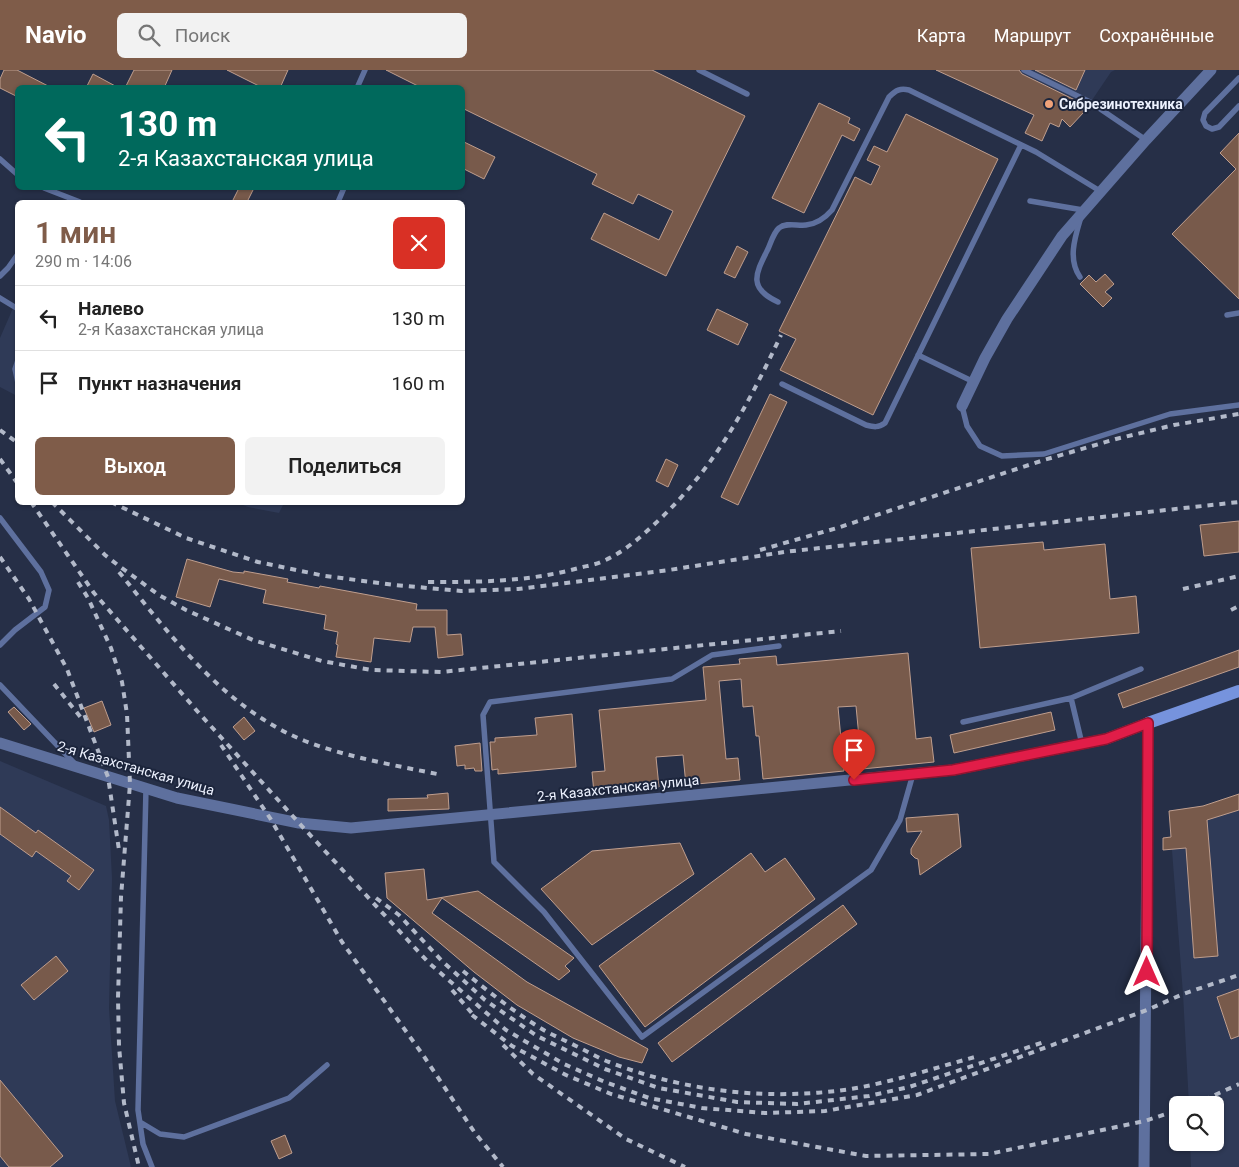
<!DOCTYPE html>
<html lang="ru">
<meta charset="utf-8">
<style>
:root{--surface:#fff;--page:#f2f2f2;--text:#222;--muted:#767676;--line:#e0e0e0;--accent:#7f5c49}
body{margin:0;font-family:Roboto,sans-serif;background:var(--page);color:var(--text);height:100vh;display:flex;flex-direction:column;font-size:19px;white-space:nowrap}
*{box-sizing:border-box;margin:0}
p{font-size:16px;color:var(--muted)}
.icon{flex:none;width:28px;height:28px;fill:none;stroke:currentColor;stroke-width:2;stroke-linecap:round;stroke-linejoin:round}
.map{position:relative;flex:1;overflow:hidden}
.panel{position:absolute;left:15px;top:130px;width:450px;height:305px;display:flex;flex-direction:column;background:var(--surface);border-radius:8px;box-shadow:0 1px 4px #0004}
.panel>*{flex:none}
.banner{position:absolute;left:15px;top:15px;width:450px;height:105px;border-radius:8px;box-shadow:0 1px 4px #0004;background:#00695c;color:#fff;overflow:hidden}
.fabs{position:absolute;left:1169px;top:1026px;display:grid;gap:10px}
.fabs a{display:grid;place-items:center;width:55px;height:55px;border-radius:8px;background:var(--surface);box-shadow:0 1px 4px #0004;font-size:25px}
.pin{position:absolute;display:grid;place-items:center;width:42px;height:42px;color:#fff;margin:-51px -21px;border-radius:50% 50% 50% 0;rotate:-45deg;box-shadow:0 0 5px #0007}
.pin .icon{rotate:45deg}
.me{position:absolute;width:55px;margin:-28px;rotate:0deg;stroke-linejoin:round;filter:drop-shadow(0 0 4px #0008)}
.turn{display:flex;align-items:center;gap:18px;height:105px;padding:0 20px;font-size:22px}
.turn .icon{width:65px;height:65px;stroke-width:2.5}
.turn b{display:block;font-size:35px;line-height:42px}
.round{display:grid;place-items:center;flex:none;width:52px;height:52px;border-radius:8px;background:var(--page)}
.headline{display:flex;align-items:center;justify-content:space-between;height:85px;padding:0 20px}
h1{font-size:30px;font-weight:600;line-height:38px;color:var(--accent)}
.cta{display:flex;gap:10px;margin-top:auto;padding:10px 20px}
.cta a{flex:1;height:58px;border-radius:8px;background:var(--accent);color:#fff;font-size:20px;font-weight:600;line-height:58px;text-align:center}
.cta a+a{background:var(--page);color:var(--text)}
ul{padding:0;list-style:none}
li{display:flex;align-items:center;gap:15px;height:65px;padding:0 20px;border-top:1px solid var(--line)}
li div{flex:1}
li b{display:block;font-size:19px}
li em{font-style:normal}
header{display:flex;align-items:center;gap:30px;box-sizing:border-box;height:70px;padding:0 25px;background:var(--accent);color:#fff}
header strong{font-size:24px}
nav{display:flex;gap:28px;margin-inline-start:auto;font-size:18px}
.search{width:350px;height:45px;background:var(--page);display:flex;align-items:center;gap:12px;box-sizing:border-box;padding:0 18px;border-radius:8px;color:var(--muted);font-size:19px}
.map>svg:first-child{display:block}
</style>
<header>
<strong>Navio</strong>
<div class="search"><svg class="icon" aria-label="search" viewBox="0 0 24 24"><circle cx="10" cy="10" r="6"/><path d="M15 15l6 6"/></svg>Поиск</div>
<nav><a>Карта</a><a>Маршрут</a><a>Сохранённые</a></nav>
</header>
<div class="map">
<svg width="1239" height="1097" viewBox="0 0 1239 1097">
<rect width="100%" height="100%" fill="#262f47"/>
<!-- built -->
<path fill="#2f3a57" d="M936,0H1115L1111,2L1084,42L1070,57L1062,49L1059,57Z
M17,229V326L0,317V268Z
M238,433H284L279,443L248,437Z
M0,691L106,736L109,750L112,808L109,938L115,1031L131,1097H0Z
M1239,724V1097H1191L1190,1073L1215,1072V1035H1189L1183,924L1169,741L1203,736Z"/>
<!-- building -->
<path fill="#785a4b" stroke="#bf9e8e" d="M4,0H17L52,18H18V27L0,18V9Z
M134,0H172L164,18H125Z
M227,0H288L280,18H263Z
M386,0H652L745,46L666,206L591,169L604,143L659,170L673,141L638,124L633,134L592,114L597,104L462,38V18H422Z
M936,0H1019L1022,4L1079,32L1077,36L1084,42L1070,57L1062,49L1059,57L1050,53L1042,71L1025,63L1034,45Z
M1035,0H1085L1076,20Z
M93,4L119,18H86Z
M819,33L850,48L848,53L860,59L854,71L842,65L804,143L772,128Z
M906,44L998,89L873,345L780,300L796,269L779,261L855,107L871,115L880,96L867,90L874,76L887,82Z
M1239,63V229L1172,164L1236,99L1220,83Z
M462,71L495,87L484,109L462,98Z
M239,118H254L247,132H232Z
M737,176L748,182L735,208L724,203Z
M1105,204L1114,214L1105,222L1112,228L1103,237L1080,214L1089,205L1096,212Z
M717,239L748,254L738,275L707,260Z
M770,324L787,332L738,435L721,427Z
M666,389L678,395L668,417L656,411Z
M1239,451V482L1204,486L1200,455Z
M1043,472L1044,480L1105,474L1110,529L1136,526L1139,563L980,578L971,478Z
M187,489L233,502L244,503V501L288,509L287,512L319,518L320,516L417,534L416,540H447V565L461,564L463,585L438,588L435,557H413L410,572L374,568L371,592L336,587L338,575L336,574L338,562L324,559L326,545L263,533L266,520L219,509L210,537L176,527Z
M1239,580V597L1123,638L1118,624Z
M908,583L916,669L931,667L934,692L862,699L856,636L838,637L844,701L763,709L759,666H756L753,636L743,637L741,609L719,611L726,689L738,688L740,710L686,715L683,685L656,687L659,717L594,723L592,702L605,701L599,640L706,630L703,597L740,594L739,589L776,586L777,595Z
M102,631L111,655L94,662L84,638Z
M14,637L31,654L24,660L8,642Z
M1051,642L1055,660L954,683L950,665Z
M572,644L576,697L498,704V699L492,700L490,672H495V668L537,665L535,648Z
M244,647L255,661L244,670L233,657Z
M480,673L482,701H475L474,698L465,699V695L457,696L455,676Z
M448,723L449,739L388,741V729L428,728L427,725Z
M1239,724V740L1207,750L1218,886L1194,888L1186,778L1163,780V768L1171,767L1169,741L1203,736Z
M0,737L36,763L38,760L94,800L79,820L67,811L71,806L36,781L32,787L0,764Z
M958,744L961,777L920,805L918,789L915,788L911,784V779L922,761L907,762L906,748Z
M680,773L694,804L592,875L541,819L592,781Z
M751,783L765,802L785,788L815,829L645,957L599,896Z
M424,799L427,830L478,821L574,888L565,896L570,901L559,910L442,828L432,843L527,912L648,979L642,993L619,987L573,968L517,935L474,902L387,828L385,803Z
M843,835L857,854L672,992L658,973Z
M56,886L68,901L34,930L21,915Z
M1239,919V966L1231,969L1217,927Z
M0,1010L63,1086L50,1097H9L0,1086Z
M285,1065L292,1083L279,1089L271,1071Z"/>
<g fill="none" stroke-linecap="round" stroke-linejoin="round">
<!-- lane -->
<path stroke="#5e709e" stroke-width="5.5" d="M699,0L747,24
M1024,0L1090,32L1146,70
M1239,8L1205,43L1203,50L1206,56L1212,59L1219,57L1239,36
M357,18L365,0
M0,89L18,105
M44,118L80,132
M1030,131L1083,140C1077,162 1066,187 1080,207
M338,132L344,118
M0,206L8,198L18,184
M0,228L18,239
M778,232C747,218 756,203 768,179C771,172 774,162 779,158C786,152 797,156 806,155C817,154 825,148 832,140L889,27C896,20 900,18 909,20L1036,82L1100,121
M1227,245L1239,243
M918,285L974,312
M18,290L15,299L18,313
M782,314L866,355C874,357 878,358 885,353L1021,75
M962,336L967,356L980,376L1002,386L1044,384L1170,344L1239,335
M0,448L41,502L49,520L45,537L15,560L0,575
M779,576L712,585L672,609L490,632L483,645L494,792L544,842L642,967L871,800L900,750L913,704
M0,615L74,693
M1071,628L1141,599
M963,652L1071,628L1082,674
M146,719L138,1040L143,1074L152,1097
M140,1052L160,1064L184,1067L289,1028L327,995"/>
<!-- street -->
<path stroke="#5e709e" stroke-width="11" d="M962,336L985,288L1007,249L1062,166L1146,70L1211,0
M0,673L177,728L299,753L351,758L953,700L1106,669L1148,653L1144,1097"/>
<!-- secondary -->
<path stroke="#7693dd" stroke-width="12" d="M1148,653L1239,621"/>
<!-- rail -->
<path stroke="#b2b9c9" stroke-width="4" stroke-dasharray="6 6" stroke-linecap="butt" d="M0,360L18,373
M0,389L18,414
M31,432L94,523L198,642L299,753L429,893L506,960L564,994L605,1012L649,1028L702,1038L765,1043L825,1041L917,1025L1147,940L1183,924L1239,905
M52,432L105,485L119,496L159,525L186,540L253,570L322,591L371,600L441,602L841,561
M111,432L186,468L258,492L325,506L395,515L461,521L518,519L669,500L784,482L1239,432
M760,480L837,458L1044,390L1116,369L1174,355L1239,344
M0,487L29,529L67,599L108,707L119,780
M119,502C171,566 225,639 305,671C347,687 393,695 437,704
M78,512L88,528L111,578L122,612L127,644L130,714L121,827L118,928L119,976L124,1033L139,1097
M428,512C481,512 527,512 579,498C586,496 594,495 601,492C623,483 641,467 659,450C716,396 748,335 781,265
M1183,519L1239,506
M1231,540L1239,536
M54,614L82,649
M221,675L270,748L342,872L423,985L475,1063L503,1097
M376,828L399,845L442,891L485,930L537,966L605,999L659,1018L737,1032L797,1034L869,1026L909,1017L1044,972
M463,901C488,921 514,942 542,959C552,965 564,970 576,976C587,981 598,988 609,992C686,1022 770,1031 851,1019C893,1012 934,998 975,987
M452,920L476,948
M472,945L512,976L566,1005L611,1024L746,1064L866,1086L989,1084L1145,1051L1178,1040
M503,975L533,1004L626,1069L685,1097
M1193,1035L1239,1014"/>
</g>
<g fill="none" stroke-linecap="round" stroke-linejoin="round">
<!-- route casing -->
<g stroke="#92132f" stroke-width="12">
<path id="route" d="M854,710L953,700L1106,669L1148,653L1147,902"/>
</g>
<!-- route -->
<use href="#route" stroke="#e11d48" stroke-width="9"/>
</g>
<!-- markers -->
<circle fill="#f0a279" stroke="#1c253c" stroke-width="2" cx="1049" cy="34" r="5"/>
<g text-anchor="middle" dominant-baseline="central" stroke-width="4" stroke-linejoin="round" paint-order="stroke">
<!-- poi labels -->
<g font-size="14" font-weight="bold" fill="#ecf1fe" stroke="#1c253c" text-anchor="start">
<text x="1059" y="34">Сибрезинотехника</text>
</g>
<!-- street labels -->
<g font-size="14" fill="#ecf1fe" stroke="#1c253c">
<text transform="translate(136 698) rotate(16)">2-я Казахстанская улица</text>
<text transform="translate(618 718) rotate(-6)">2-я Казахстанская улица</text>
</g>
</g>
</svg>
<div class="fabs">
<a><svg class="icon" aria-label="search" viewBox="0 0 24 24"><circle cx="10" cy="10" r="6"/><path d="M15 15l6 6"/></svg></a>
</div>
<div class="pin" style="left:854px;top:710px;background:#d93025"><svg class="icon" aria-label="arrive" viewBox="0 0 24 24"><path d="M6 21V4h12l-3 4 3 4H6"/></svg></div>
<svg class="me" style="left:1147px;top:902px" viewBox="-20 -20 40 40"><path d="M0-17L14 15 0 8-14 15z" fill="#e11d48" stroke="#fff" stroke-width="4"/></svg>
<div class="banner">
<div class="turn"><svg class="icon" aria-label="left" viewBox="0 0 24 24"><path d="M17 20v-9H6M10 6l-5 5 5 5"/></svg><div><b>130 m</b>2-я Казахстанская улица</div></div>
</div>
<section class="panel">
<div class="headline"><div><h1>1 мин</h1><p>290 m · 14:06</p></div><a class="round" style="background:#d93025;color:#fff"><svg class="icon" aria-label="close" viewBox="0 0 24 24"><path d="M6 6l12 12M18 6L6 18"/></svg></a></div>
<ul>
<li><svg class="icon" aria-label="left" viewBox="0 0 24 24"><path d="M17 20v-9H6M10 6l-5 5 5 5"/></svg><div><b>Налево</b><p>2-я Казахстанская улица</p></div><em>130 m</em></li>
<li><svg class="icon" aria-label="arrive" viewBox="0 0 24 24"><path d="M6 21V4h12l-3 4 3 4H6"/></svg><div><b>Пункт назначения</b></div><em>160 m</em></li>
</ul>
<div class="cta"><a>Выход</a><a>Поделиться</a></div>
</section>
</div>
